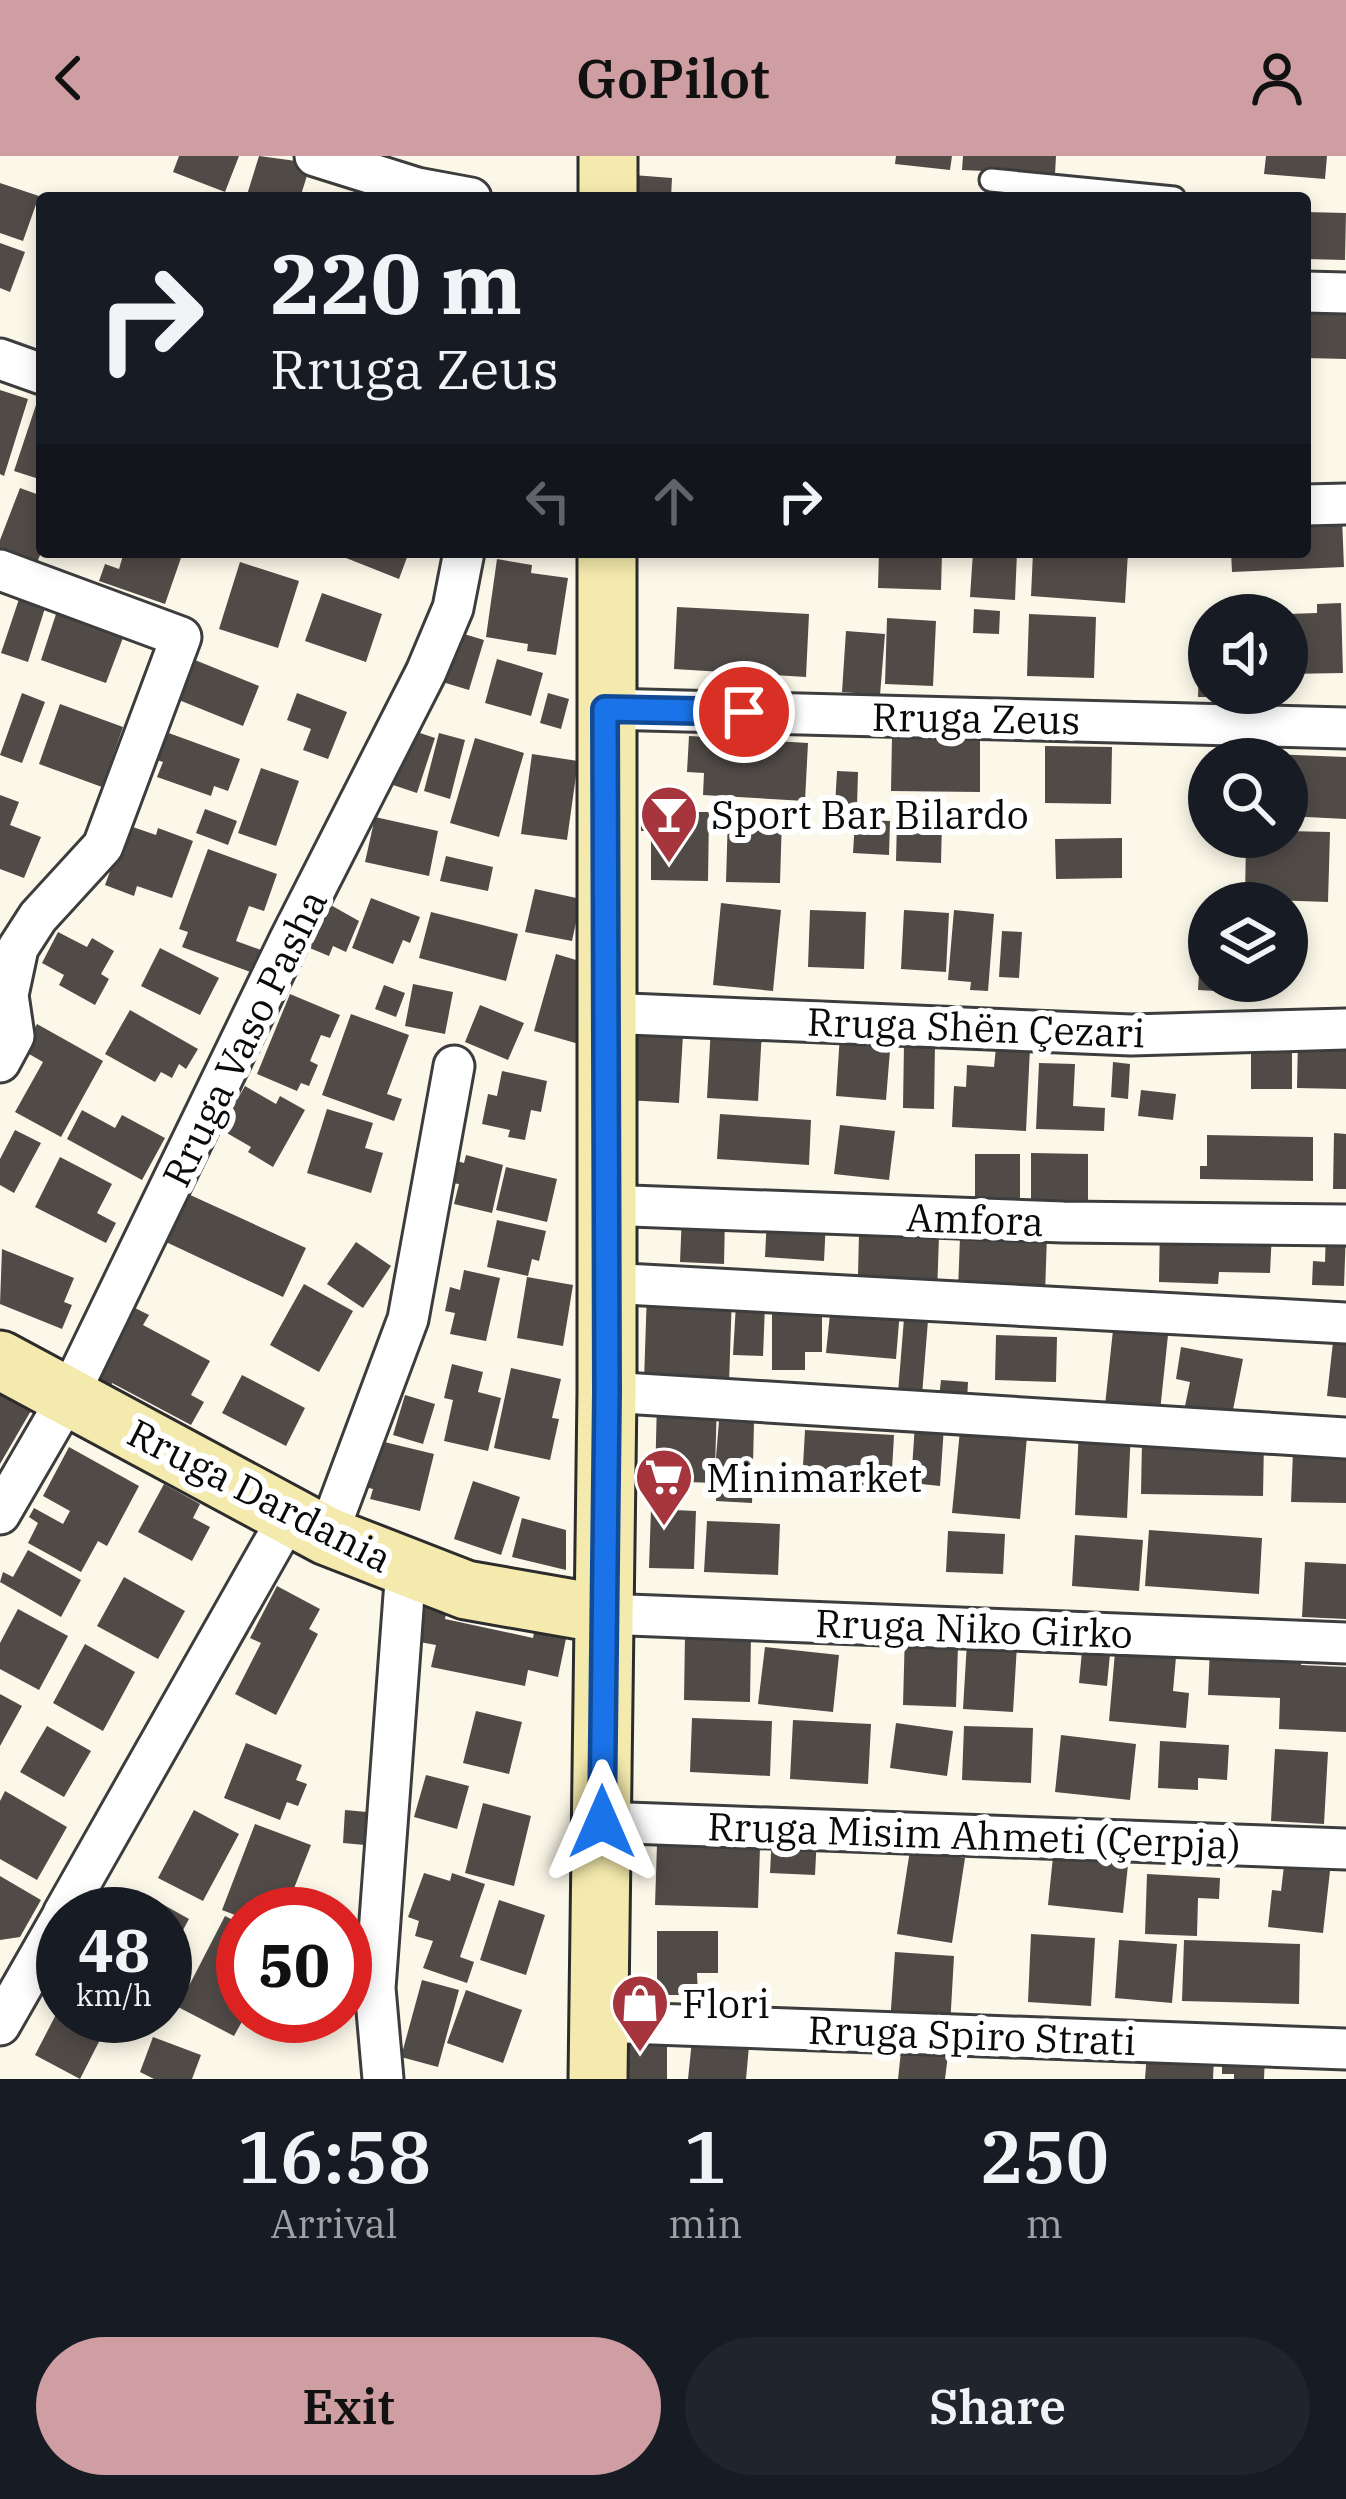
<!DOCTYPE html>
<meta charset="utf-8">
<style>
:root{--surface:#171b24;--page:#20242c;--text:#f1f3f6;--muted:#9ea1a6;--accent:#cf9ea3}
body{margin:0;font-family:"IBM Plex Serif",serif;background:var(--page);color:var(--text);height:100vh;display:flex;flex-direction:column;font-size:45px;white-space:nowrap}
*{box-sizing:border-box;margin:0}
p{font-size:39px;color:var(--muted)}
.icon{flex:none;width:66px;height:66px;fill:none;stroke:currentColor;stroke-width:2;stroke-linecap:round;stroke-linejoin:round}
.map{position:relative;height:1923px;overflow:hidden}
.drawer{display:flex;flex-direction:column;background:var(--surface);flex:1}
.drawer>*{flex:none}
.hud{position:absolute;left:36px;top:36px;width:1275px;height:366px;border-radius:12px;box-shadow:0 6px 18px #0003;background:#171b24;color:var(--text);overflow:hidden}
.controls{position:absolute;left:1188px;top:438px;display:grid;gap:24px}
.controls a{display:grid;place-items:center;width:120px;height:120px;border-radius:50%;background:var(--surface);box-shadow:0 6px 18px #0003;font-size:60px}
.speed{position:absolute;left:36px;top:1731px;display:flex;gap:24px;font-size:60px;font-weight:700;text-align:center}
.speed>*{display:grid;place-content:center;width:156px;height:156px;border-radius:50%;background:var(--surface);box-shadow:0 6px 18px #0003;line-height:1}
.speed small{font-size:30px;font-weight:400}
.speed .limit{border:18px solid #d22;background:#fff;color:#111}
.pin{position:absolute;display:grid;place-items:center;width:102px;height:102px;color:#fff;margin:-51px;border:6px solid #fff;border-radius:50%;box-shadow:0 3px 12px #0007}
.me{position:absolute;width:132px;margin:-66px;rotate:0deg;stroke-linejoin:round;filter:drop-shadow(0 0 9px #0008)}
.turn{display:flex;align-items:center;gap:42px;height:252px;padding:0 36px;font-size:54px}
.turn .icon{width:156px;height:156px;stroke-width:2.5}
.turn b{display:block;font-size:84px;line-height:102px}
.lanes{display:flex;align-items:center;height:114px;padding:0 36px;background:#0003;justify-content:center;gap:60px;direction:ltr}
.lanes .off{opacity:.35}
.eta{display:flex;justify-content:space-evenly;align-items:center;height:204px;text-align:center}
.eta b{font-size:72px;font-weight:600;line-height:84px}
.cta{display:flex;gap:24px;margin-top:auto;padding:24px 36px}
.cta a{flex:1;height:138px;border-radius:72px;background:var(--accent);color:#111;font-size:48px;font-weight:600;line-height:138px;text-align:center}
.cta a+a{background:var(--page);color:var(--text)}
header{display:flex;justify-content:space-between;align-items:center;height:156px;padding:0 36px;background:var(--accent);color:#111;font-size:54px;font-weight:600}
.map>svg:first-child{display:block}
</style>
<header><svg class="icon" aria-label="back" viewBox="0 0 24 24"><path d="M15 5l-7 7 7 7"/></svg>GoPilot<svg class="icon" aria-label="person" viewBox="0 0 24 24"><circle cx="12" cy="8" r="4"/><path d="M4 21q1-7 8-7t8 7"/></svg></header>
<div class="map">
<svg width="1346" height="1923" viewBox="0 0 1346 1923">
<rect width="100%" height="100%" fill="#fcf8e9"/>
<!-- building -->
<path fill="#514b48" d="M179,0H239L225,36L173,16Z
M259,0L311,7L300,42H246Z
M896,0H952L950,14L895,8Z
M963,0H1056L1055,18L962,14Z
M1266,0H1327L1325,23L1264,18Z
M633,19L672,22L671,42H631Z
M0,27L39,40L23,85L0,77Z
M1305,56L1346,57L1345,104L1305,103Z
M0,87L25,96L10,136L0,132Z
M1305,139L1346,141V203L1305,202Z
M0,234L28,243L4,320L0,318Z
M37,246L42,247V324L14,315Z
M20,332L42,340V394L31,422L0,409V384Z
M1342,362L1344,411L1232,416L1231,396H1305V364Z
M124,396H183L165,448L99,425L105,408L119,413Z
M331,396H409L399,423Z
M879,396H942L941,434L878,432Z
M973,396H1017L1015,444L970,441Z
M1033,396H1128L1125,447L1031,440Z
M497,403L532,409L531,417L568,422L556,499L527,495L528,488L486,481Z
M240,406L299,425L278,492L219,473Z
M322,437L382,458L366,506L305,485Z
M19,443L45,452L28,506L1,497Z
M1341,447L1343,517L1287,518V458L1317,457V448Z
M677,451L809,458L806,521L674,513Z
M974,453L1000,455L999,478L973,477Z
M57,455L124,479L106,527L41,504Z
M1029,458L1096,461L1094,522L1027,520Z
M887,462L936,465L933,530L885,528Z
M1200,473H1209V541H1198Z
M454,475L484,484L469,534L439,525Z
M846,475L885,478L880,539L842,536Z
M190,502L259,530L243,570L174,542Z
M497,503L543,517L531,560L485,547Z
M22,537L45,546L22,607L0,599Z
M297,537L347,556L328,603L303,594L311,573L287,564Z
M548,537L569,543L561,573L540,567Z
M60,548L123,571L102,631L39,608Z
M155,572L240,603L228,635L214,630L211,640L157,621L163,606L145,600Z
M411,574L435,582L417,637L393,629Z
M439,577L465,584L450,643L424,635Z
M689,580L808,587L805,645L703,639L704,617L687,616Z
M892,580L980,581V636L891,635Z
M475,582L524,597L499,681L450,667Z
M1045,590L1112,591L1111,648L1045,647Z
M532,598L578,605L567,684L521,678Z
M1267,598L1346,601V663L1287,660V603H1267Z
M261,612L299,625L276,690L238,677Z
M837,615L858,616L857,651L835,650Z
M0,639L19,646L10,669L41,681L24,722L0,713Z
M205,653L237,665L228,689L196,677Z
M641,656H709L708,725L651,724V675H641Z
M728,658L782,661L780,727L726,726Z
M375,661L438,675L429,720L365,706Z
M855,664L890,665L889,699L853,697Z
M897,664L942,665L941,707L896,705Z
M127,669L156,679L158,672L193,685L172,742L137,730L134,740L105,729Z
M1287,675L1330,676L1328,746L1245,743L1246,681H1287Z
M1122,682V722L1056,723L1055,683Z
M208,693L277,718L264,755L249,750L236,785L264,795L256,818L182,791L188,776L179,773Z
M446,700L493,711L488,735L440,725Z
M535,733L581,743L572,785L525,776Z
M371,742L420,761L410,787L403,784L393,808L352,792Z
M320,743L359,765L346,796L333,790L329,800L300,788Z
M721,747L781,754L773,835L713,829Z
M810,754L866,756L864,813L808,811Z
M904,754L949,757L946,816L901,813Z
M954,754L994,758L988,835L970,834L971,826L948,824Z
M431,756L518,778L506,825L419,802Z
M1002,775L1022,776L1019,822L999,821Z
M58,776L87,791L92,782L114,795L101,818L109,823L95,849L59,829L64,819L42,807Z
M1201,783L1209,784V825H1251L1250,837L1198,834Z
M160,792L219,822L200,859L141,830Z
M556,798L593,809L589,891L534,875Z
M413,828L453,836L445,878L405,870Z
M384,829L405,837L396,861L375,853Z
M290,838L340,859L330,882L321,879L310,905L318,909L309,930L301,927L297,935L257,918Z
M480,849L524,867L508,904L465,886Z
M130,854L198,893L186,913L179,908L172,922L161,916L155,926L105,898Z
M351,858L409,879L387,938L402,943L394,965L322,939Z
M684,861L679,947L626,944L630,872Z
M37,868L103,905L61,981L15,956L43,906L22,894Z
M711,871L762,874L758,945L707,942Z
M840,878L891,882L886,944L836,940Z
M1298,881L1346,882V933L1297,932Z
M1251,884H1292V933H1251Z
M904,887L935,888L934,953L903,952Z
M996,891L1030,892L1026,975L952,971L954,930L966,931L967,909L994,911Z
M1113,906L1130,908L1128,943L1111,941Z
M1039,907L1075,908L1073,950L1105,952L1104,975L1036,973Z
M502,915L547,925L541,956L531,954L525,984L508,981L510,974L482,968L488,938L497,940Z
M245,930L276,948L280,940L305,954L273,1011L248,996L251,991L220,973Z
M1141,934L1176,938L1173,964L1138,960Z
M327,953L373,967L365,992L383,997L371,1037L307,1017Z
M82,954L115,972L122,959L165,982L142,1024L67,983Z
M720,958L811,964L809,1009L717,1003Z
M840,969L895,975L889,1024L834,1018Z
M15,974L41,987L14,1037L0,1029V1003Z
M1334,977L1346,978V1033H1333Z
M1207,979L1313,981V1025L1200,1023V1010H1207Z
M1031,997L1088,998V1052H1031Z
M975,998H1020V1058H975Z
M466,999L503,1009L492,1057L454,1048L459,1028L451,1027L457,1005L464,1007Z
M60,1001L112,1028L97,1057L116,1067L106,1087L35,1051Z
M506,1011L557,1023L547,1066L496,1054Z
M188,1038L306,1092L283,1141L166,1086Z
M682,1058L725,1061L724,1108L680,1106Z
M767,1060L826,1064L824,1105L765,1101Z
M497,1064L546,1075L539,1105L532,1103L528,1120L487,1111Z
M1160,1072L1272,1075L1270,1117L1219,1116L1218,1128L1159,1126Z
M1326,1074L1346,1075L1344,1130L1312,1129L1313,1105L1325,1106Z
M859,1077L939,1080L937,1139L887,1137V1122L858,1120Z
M1029,1079H1047L1045,1138L958,1134L960,1081L1028,1085Z
M356,1086L391,1110L363,1152L327,1128Z
M2,1093L74,1122L64,1146L72,1149L62,1173L0,1148Z
M464,1114L500,1122L486,1185L450,1178L455,1157L445,1155L450,1131L460,1134Z
M527,1121L573,1129L563,1190L517,1182Z
M304,1128L353,1155L319,1216L270,1189Z
M647,1135L732,1138L729,1228L644,1225Z
M772,1146H822V1196H805V1214H772Z
M736,1148L765,1149L763,1200L733,1199Z
M831,1148L900,1154L896,1203L826,1197Z
M129,1149L149,1159L143,1169L210,1205L191,1239L204,1246L191,1269L112,1227L110,1232L89,1221Z
M905,1150L929,1152L922,1239L898,1237Z
M1113,1174L1168,1179L1159,1265L1104,1259Z
M1334,1177L1346,1178V1242L1327,1240Z
M996,1179L1057,1181L1056,1226L995,1224Z
M1181,1191L1243,1203L1232,1259L1185,1250L1190,1226L1176,1223Z
M452,1208L483,1216L478,1236L501,1242L488,1295L444,1285L453,1244L444,1242Z
M511,1212L561,1223L552,1262L559,1263L550,1304L494,1292Z
M242,1219L305,1252L286,1290L222,1257Z
M941,1224L968,1226L967,1245L939,1242Z
M0,1234L32,1253L0,1308Z
M405,1239L435,1248L423,1288L393,1279Z
M657,1244L717,1245L715,1313L719,1265L754,1267L752,1347L716,1345L717,1327L655,1325Z
M915,1268L944,1270L940,1330L911,1327Z
M1079,1272L1131,1274L1127,1362L1075,1359Z
M805,1274L894,1279L891,1332L802,1328Z
M960,1274L1027,1280L1020,1363L952,1357Z
M372,1283L434,1298L420,1355L370,1343L373,1333L360,1330Z
M1142,1283L1264,1284L1263,1340L1141,1338Z
M69,1291L139,1330L107,1390L98,1385L81,1416L28,1387L38,1367L29,1361L34,1352L63,1368L70,1355L43,1340Z
M1293,1295L1346,1297V1347L1291,1346Z
M473,1325L520,1341L501,1399L454,1383Z
M164,1328L200,1348L193,1362L210,1371L192,1405L138,1376Z
M651,1353L696,1355L694,1413L649,1412Z
M522,1362L566,1374V1414L512,1401Z
M707,1365L780,1368L778,1419L704,1416Z
M1149,1374L1262,1382L1259,1438L1145,1430Z
M948,1375L1005,1378L1003,1418L946,1416Z
M1075,1379L1143,1384L1139,1435L1072,1430Z
M28,1394L81,1424L61,1461L0,1426L3,1416L13,1421Z
M1305,1406L1346,1408V1463L1302,1461Z
M124,1421L185,1455L158,1503L97,1470Z
M277,1430L320,1453L309,1473L318,1478L276,1559L235,1538L261,1487L250,1482Z
M422,1447L447,1453L445,1463L533,1482L536,1466L568,1473L558,1521L528,1514L525,1530L431,1511L436,1489L414,1485Z
M18,1453L68,1480L39,1534L0,1513V1487Z
M905,1475L958,1490L956,1551L903,1549Z
M685,1478L751,1479L750,1546L684,1544Z
M1083,1484L1111,1487L1107,1530L1079,1527Z
M967,1486L1017,1489L1013,1556L963,1553Z
M85,1488L135,1516L103,1575L53,1547Z
M765,1491L839,1499L833,1556L758,1548Z
M1210,1491L1302,1495L1301,1509L1346,1511V1576L1279,1573L1280,1542L1208,1539Z
M1115,1496L1176,1501L1173,1535L1189,1537L1186,1572L1109,1565Z
M0,1538L22,1550L0,1590Z
M476,1555L522,1566L509,1618L463,1607Z
M692,1562L772,1565L770,1620L690,1616Z
M793,1564L871,1568L868,1628L790,1623Z
M896,1567L953,1575L947,1620L890,1612Z
M47,1570L91,1595L64,1641L20,1616Z
M964,1570L1033,1572L1031,1627L962,1624Z
M1061,1579L1136,1588L1130,1644L1055,1636Z
M1160,1585L1229,1589L1227,1624L1198,1622V1634L1158,1632Z
M246,1587L302,1609L296,1624L307,1628L298,1650L287,1646L280,1664L224,1642Z
M1275,1593L1328,1596L1324,1668L1271,1665Z
M426,1619L469,1630L457,1673L414,1661Z
M5,1635L67,1671L37,1724L0,1703V1645Z
M483,1647L531,1660L514,1730L465,1717Z
M194,1654L239,1678L203,1745L158,1722Z
M345,1654L367,1656L365,1689L343,1687Z
M255,1668L311,1689L291,1740L300,1743L295,1758H243V1762L222,1754Z
M772,1678L817,1680L815,1719L770,1717Z
M657,1688L760,1691L758,1752L655,1749Z
M1054,1691L1129,1699L1123,1757L1048,1749Z
M910,1694L965,1702L952,1787L897,1778Z
M1284,1710L1330,1715L1323,1777L1268,1771L1272,1734L1281,1735Z
M424,1717L450,1725L452,1717L485,1728L460,1801L474,1806L467,1827L423,1812L433,1785L415,1780L419,1765L408,1761Z
M1147,1718L1220,1722L1219,1743L1198,1742L1197,1780L1145,1778Z
M0,1720L41,1744L20,1781L0,1784Z
M148,1740L189,1763L165,1807V1758H138Z
M499,1744L545,1759L526,1819L480,1804Z
M225,1760L243,1769L245,1860L234,1880L178,1851Z
M657,1775H718V1817H697L698,1839H657Z
M1031,1778L1095,1782L1091,1850L1028,1846Z
M1119,1784L1177,1788L1172,1847L1115,1842Z
M1184,1784L1300,1788L1299,1848L1182,1845Z
M895,1796L954,1800L950,1871L890,1867Z
M422,1824L459,1834L438,1911L401,1901Z
M466,1834L522,1854L503,1907L447,1887Z
M63,1845V1860H88L107,1870L80,1923L35,1899Z
M750,1879L746,1923H688L692,1884Z
M629,1880H667V1923H628Z
M153,1881L201,1899L192,1923H154L140,1916Z
M902,1886L949,1891L945,1923H898Z
M1147,1896L1214,1899L1213,1923H1145Z
M1222,1899H1265L1264,1923H1234V1918H1222Z"/>
<g fill="none" stroke-linecap="round" stroke-linejoin="round">
<!-- lane casing -->
<g stroke="#3d3d3d" stroke-width="27">
<path id="lane" d="M991,24L1174,42"/>
</g>
<!-- street casing -->
<g stroke="#3d3d3d" stroke-width="45">
<path id="street" d="M315,0L417,32L471,42
M1305,136L1346,137
M0,203L42,218
M1305,349L1346,348
M0,414L181,481L103,690L38,761L18,792L8,839L14,880L0,906
M605,553L1346,572
M605,857L1131,879L1346,873
M604,1049L1063,1066L1346,1069
M606,1127L1346,1167
M607,1236L1346,1282
M0,1358L68,1241L290,783L426,516L453,452L464,396
M327,1380L408,1163L454,910
M603,1458L1346,1487
M601,1666L1346,1693
M63,1758L289,1360
M598,1866L1346,1893
M0,1869L63,1759
M383,1923L375,1832L406,1412"/>
</g>
<!-- secondary casing -->
<g stroke="#2c2c2c" stroke-width="63">
<path id="secondary" d="M608,0V42
M0,1204L327,1380L466,1434L603,1458
M598,1923L607,1236V396"/>
</g>
<!-- lane -->
<use href="#lane" stroke="#fff" stroke-width="21"/>
<!-- street -->
<use href="#street" stroke="#fff" stroke-width="39"/>
<!-- secondary -->
<use href="#secondary" stroke="#f4eaad" stroke-width="57"/>
</g>
<g fill="none" stroke-linecap="round" stroke-linejoin="round">
<!-- route casing -->
<g stroke="#114b97" stroke-width="30">
<path id="route" d="M602,1666L607,1236L605,553L744,556"/>
</g>
<!-- route -->
<use href="#route" stroke="#1a73e8" stroke-width="21"/>
</g>
<!-- icons -->
<defs>
<g id="bar-pin" transform="scale(3)"><path d="M0 17L-7.5 6A9.5 9.5 0 1 1 7.5 6Z" fill="#a6353d" stroke="#fff"/><path d="M-6-5H6L.8 .8V4.5H3.5V6h-7V4.5H-.8V.8Z" fill="#fff"/></g>
<g id="supermarket-pin" transform="scale(3)"><path d="M0 17L-7.5 6A9.5 9.5 0 1 1 7.5 6Z" fill="#a6353d" stroke="#fff"/><path d="M-6-5.5h2.5l.6 2H6L4.5 2H-2.5L-4.4-4H-6ZM-1.5 3.2a1.3 1.3 0 1 0 .1 0ZM3 3.2a1.3 1.3 0 1 0 .1 0Z" fill="#fff"/></g>
<g id="shop-pin" transform="scale(3)"><path d="M0 17L-7.5 6A9.5 9.5 0 1 1 7.5 6Z" fill="#a6353d" stroke="#fff"/><path d="M-5-2.5h2.3a2.7 3.5 0 0 1 5.4 0H5L5.5 6h-11ZM-1.5-2.5h3a1.5 2.3 0 0 0-3 0Z" fill="#fff"/></g>
</defs>
<g fill-rule="evenodd">
<use href="#bar-pin" x="669" y="658"/>
<use href="#supermarket-pin" x="664" y="1321"/>
<use href="#shop-pin" x="640" y="1847"/>
</g>
<g text-anchor="middle" dominant-baseline="central" stroke-width="12" stroke-linejoin="round" paint-order="stroke">
<!-- street labels -->
<g font-size="39" fill="#0a0a0a" stroke="#fff">
<text transform="translate(976 562) rotate(1)">Rruga Zeus</text>
<text transform="translate(976 871) rotate(2)">Rruga Shën Çezari</text>
<text transform="translate(244 882) rotate(-64)">Rruga Vaso Pasha</text>
<text transform="translate(975 1063) rotate(2)">Amfora</text>
<text transform="translate(260 1339) rotate(27)">Rruga Dardania</text>
<text transform="translate(974 1472) rotate(2)">Rruga Niko Girko</text>
<text transform="translate(974 1679) rotate(2)">Rruga Misim Ahmeti (Çerpja)</text>
<text transform="translate(972 1879) rotate(2)">Rruga Spiro Strati</text>
</g>
<!-- poi labels -->
<g font-size="39" fill="#0a0a0a" stroke="#fff" text-anchor="start">
<text x="711" y="658">Sport Bar Bilardo</text>
<text x="706" y="1321">Minimarket</text>
<text x="682" y="1847">Flori</text>
</g>
</g>
</svg>
<div class="controls">
<a><svg class="icon" aria-label="sound" viewBox="0 0 24 24"><path d="M4 9h4l5-4v14l-5-4H4zM17 9q2 3 0 6"/></svg></a>
<a><svg class="icon" aria-label="search" viewBox="0 0 24 24"><circle cx="10" cy="10" r="6"/><path d="M15 15l6 6"/></svg></a>
<a><svg class="icon" aria-label="layers" viewBox="0 0 24 24"><path d="M12 4l9 5-9 5-9-5zM3 14l9 5 9-5"/></svg></a>
</div>
<div class="speed"><div>48<small>km/h</small></div><div class="limit">50</div></div>
<div class="pin" style="left:744px;top:556px;background:#d93025"><svg class="icon" aria-label="arrive" viewBox="0 0 24 24"><path d="M6 21V4h12l-3 4 3 4H6"/></svg></div>
<svg class="me" style="left:602px;top:1666px" viewBox="-20 -20 40 40"><path d="M0-17L14 15 0 8-14 15z" fill="#1a73e8" stroke="#fff" stroke-width="4"/></svg>
<div class="hud">
<div class="turn"><svg class="icon" aria-label="right" viewBox="0 0 24 24"><path d="M7 20v-9h11M14 6l5 5-5 5"/></svg><div><b>220 m</b>Rruga Zeus</div></div>
<div class="lanes"><svg class="icon off" aria-label="left" viewBox="0 0 24 24"><path d="M17 20v-9H6M10 6l-5 5 5 5"/></svg><svg class="icon off" aria-label="ahead" viewBox="0 0 24 24"><path d="M12 20V5M6 11l6-6 6 6"/></svg><svg class="icon" aria-label="right" viewBox="0 0 24 24"><path d="M7 20v-9h11M14 6l5 5-5 5"/></svg></div>
</div>
</div>
<section class="drawer">
<div class="eta">
<div><b>16:58</b><p>Arrival</p></div>
<div><b>1</b><p>min</p></div>
<div><b>250</b><p>m</p></div>
</div>
<div class="cta"><a>Exit</a><a>Share</a></div>
</section>
